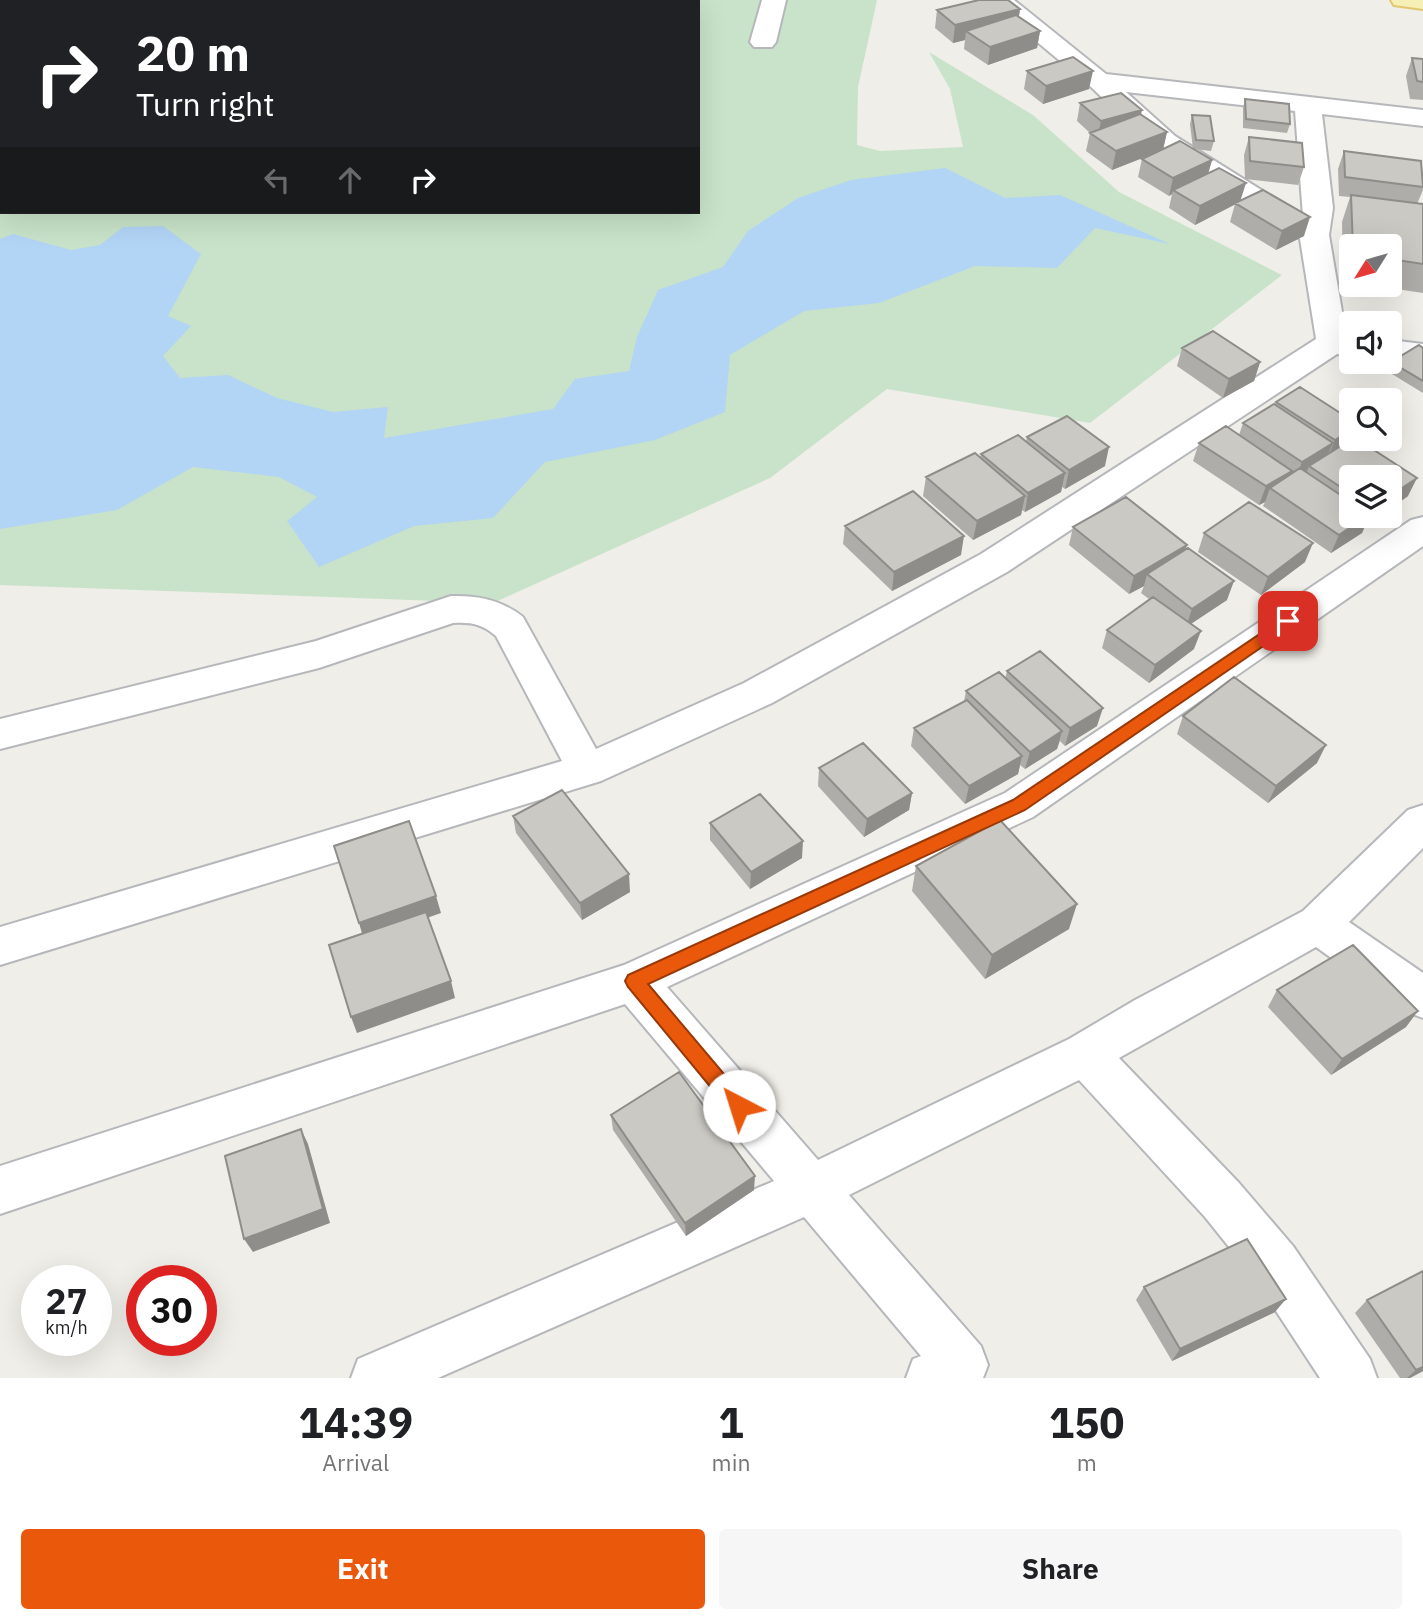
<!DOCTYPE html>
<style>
:root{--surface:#fff;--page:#f6f6f6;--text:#202124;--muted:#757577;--accent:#ea580c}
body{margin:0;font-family:"IBM Plex Sans",sans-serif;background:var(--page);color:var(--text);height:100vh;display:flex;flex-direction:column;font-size:26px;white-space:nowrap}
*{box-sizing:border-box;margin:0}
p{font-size:23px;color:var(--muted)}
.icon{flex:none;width:38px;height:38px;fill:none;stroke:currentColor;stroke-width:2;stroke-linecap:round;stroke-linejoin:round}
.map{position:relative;height:1378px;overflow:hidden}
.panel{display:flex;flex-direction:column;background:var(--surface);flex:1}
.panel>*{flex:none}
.hud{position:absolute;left:0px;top:0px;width:700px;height:214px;box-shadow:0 7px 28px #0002;background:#202124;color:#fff;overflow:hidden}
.needle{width:46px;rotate:233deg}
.tools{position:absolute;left:1339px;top:234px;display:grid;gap:14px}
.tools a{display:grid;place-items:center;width:63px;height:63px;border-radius:7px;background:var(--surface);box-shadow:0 7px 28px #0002;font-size:35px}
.speed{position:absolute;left:21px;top:1265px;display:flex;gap:14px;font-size:35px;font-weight:700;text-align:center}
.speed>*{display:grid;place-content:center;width:91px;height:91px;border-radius:50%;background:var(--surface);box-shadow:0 7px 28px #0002;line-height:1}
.speed small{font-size:18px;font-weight:400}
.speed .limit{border:10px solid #d22;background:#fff;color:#111}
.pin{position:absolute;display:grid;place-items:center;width:60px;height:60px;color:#fff;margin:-30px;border-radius:14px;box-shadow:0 4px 10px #0006}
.me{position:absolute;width:77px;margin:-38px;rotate:320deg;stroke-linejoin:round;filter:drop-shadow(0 0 5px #0008)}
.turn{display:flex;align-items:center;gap:24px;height:147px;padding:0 21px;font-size:32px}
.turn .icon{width:91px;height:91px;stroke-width:2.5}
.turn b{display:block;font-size:49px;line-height:60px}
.lanes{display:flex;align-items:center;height:66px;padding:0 21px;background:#0003;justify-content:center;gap:35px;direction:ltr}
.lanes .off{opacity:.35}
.eta{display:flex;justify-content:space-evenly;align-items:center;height:119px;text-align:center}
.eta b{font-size:42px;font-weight:700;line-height:49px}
.action{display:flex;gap:14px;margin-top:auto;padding:14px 21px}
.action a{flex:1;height:80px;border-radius:7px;background:var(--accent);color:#fff;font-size:28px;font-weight:700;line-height:80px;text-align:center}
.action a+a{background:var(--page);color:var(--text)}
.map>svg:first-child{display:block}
</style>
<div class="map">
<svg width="1423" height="1378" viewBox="0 0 1423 1378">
<rect width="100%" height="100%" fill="#efeee8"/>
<!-- green -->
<path fill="#c8e3c9" d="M511,0H877L858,87L857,145L880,151L963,147L950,89L929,52L1033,115L1119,192L1282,275L1090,423L887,389L770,478L493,603L0,585V194L2,212H698V2Z"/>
<!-- water -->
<path fill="#b2d4f5" d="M945,168L1005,198L1060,195L1170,244L1095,228L1057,268L975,266L879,303L804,311L730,355L725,412L655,440L545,462L493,518L414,526L319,567L287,521L317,497L279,477L193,467L117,510L0,529V239L13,234L71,250L100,245L123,227L163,226L201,254L168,316L191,326L163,356L180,378L228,375L277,398L333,412L388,407L384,438L553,409L575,379L629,371L637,337L658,290L723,267L748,231L798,198L851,180Z"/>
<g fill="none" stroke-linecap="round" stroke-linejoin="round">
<!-- minor casing -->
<g stroke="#b5b7ba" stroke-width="4">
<path id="minor" d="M61,0H91L60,2Z
M452,0H476V2H452Z
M762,0H786L776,42L772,47H754L750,42Z
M987,0H1014L1106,74L1423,110V126L1322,114L1333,208L1329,235L1346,335L1351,336V356L1337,354L1007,572L772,703L601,781L0,965V927L562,761L496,636C482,624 471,622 453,623L319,668L0,749V719L316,641L451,596C478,595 502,600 523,617L596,749L744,683L981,554L1316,339L1300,239L1155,148L1090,86ZM1126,92L1295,111L1303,216L1175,136Z
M0,11H2V25H0Z
M0,109H2V125H0Z
M1390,340L1423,344V364L1390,360Z
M1423,517V546L1033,817L667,987L818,1160L1069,1039L1135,1000L1303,911L1408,810L1423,805V848L1349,922L1423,973V1018L1407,1012L1316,947L1119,1058L1239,1183L1293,1246L1370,1359L1377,1378H1320L1257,1282L1205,1217L1079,1080L849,1195L981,1346L988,1365L983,1378H906L913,1359L921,1356L804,1217L438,1378H351L358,1359L774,1181L625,1004L0,1214V1166L624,965L985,802L1005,793L1411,520Z"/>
</g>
<!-- major casing -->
<g stroke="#e1c76f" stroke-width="4">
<path id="major" d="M1391,0H1423V9L1394,5Z"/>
</g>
<!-- minor -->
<use href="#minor" fill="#fff" fill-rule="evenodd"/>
<!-- major -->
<use href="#major" fill="#f6efb6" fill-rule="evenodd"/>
</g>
<!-- wall -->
<path fill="#afada9" d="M1020,9L1019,16L1040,31L1037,48L988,65L964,49L965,40L953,43L935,28L937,10Z
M1412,58L1423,59V100L1410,99L1406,76Z
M1027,71L1089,89L1043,104L1024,89Z
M1245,99L1290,124L1287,133L1243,128V108Z
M1080,103L1141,115L1167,132L1163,149H1193L1190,124L1192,115L1214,141L1211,151L1194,149L1212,160L1208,173L1241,201L1304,236L1276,250L1230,222L1235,204L1195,225L1169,208L1172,194L1169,196L1138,177L1142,159L1147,156L1112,170L1086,151L1090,133L1077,121Z
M1249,137L1304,167L1298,185L1245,179L1244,155Z
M1344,151L1423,177V190L1417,204H1423V293L1370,285H1390V247H1351V283L1343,281L1342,222L1350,197L1339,196L1338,169Z
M1182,348L1260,362L1254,381L1223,398L1177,366Z
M1423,348V393L1387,371L1391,362Z
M1276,402L1351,439L1408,496L1390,509V478H1351V516L1365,526L1362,533L1331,553L1263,506L1265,502L1259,505L1193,461L1199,443L1239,435L1243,423L1274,405Z
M1027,437L1105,466L1065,489L1062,487L1061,492L1025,512L1022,510L1021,515L973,540L923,496L926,477L980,458L981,454L1026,441Z
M845,526L961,555L892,591L843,544Z
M1073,527L1187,545L1185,550L1227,600L1191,624L1194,649L1149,683L1102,648L1107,630L1149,599L1141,593L1144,586L1129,594L1069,545Z
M1204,533L1305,562L1261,595L1198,552Z
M1007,671L1097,726L1065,746L1060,741L1057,749L1025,769L1020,765L1018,774L965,804L911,746L914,728L964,701L966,691L1005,679Z
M1183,716L1317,763L1268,803L1177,734Z
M819,768L912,793L909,810L864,837L818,786Z
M513,816L630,892L582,920L516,833Z
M710,823L802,858L750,889L710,840Z
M916,866L1069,929L985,979L912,891Z
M1277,990L1406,1027L1331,1075L1268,1007Z
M611,1115L754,1190L686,1236L613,1130Z
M1423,1271V1371L1410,1378H1400L1355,1313L1367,1300Z
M1144,1287L1275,1312L1172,1361L1136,1300Z"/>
<!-- shaded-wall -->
<path fill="#8e8d89" d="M204,0H231L226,2H205Z
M1020,9L1017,27L966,31L965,40L953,43L955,25Z
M1040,31L1037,48L988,65L990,47Z
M1093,71L1089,89L1043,104L1046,86Z
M0,85H2V95H0Z
M1142,110L1138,128L1097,139L1101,121Z
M1167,132L1163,150L1112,170L1116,151Z
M1212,160L1207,178L1173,190L1172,194L1169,196L1173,178Z
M1246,183L1240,202L1195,225L1200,206Z
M1310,217L1304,236L1276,250L1282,231Z
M1260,362L1254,381L1223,398L1229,379Z
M1351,430V439L1327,459L1335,440Z
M1333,443L1325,461L1309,466L1306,474L1295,481L1302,462Z
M1109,447L1105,466L1065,489L1069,470Z
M1292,471L1285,489L1270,488L1265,502L1259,505L1266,486Z
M1065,473L1061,492L1025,512L1028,493Z
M1417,478L1408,496L1390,509V496Z
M1025,496L1021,515L973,540L977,521Z
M1367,516H1379L1365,526L1362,533L1331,553L1339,535Z
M964,536L961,555L892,591L894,572Z
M1313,543L1305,562L1261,595L1268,577Z
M1187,545L1181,564L1147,574L1144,586L1129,594L1134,576Z
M1234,581L1227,600L1186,627L1192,609Z
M1201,631L1194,649L1149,683L1155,665Z
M1103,708L1097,726L1065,746L1070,728Z
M1062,731L1057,749L1025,769L1030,752Z
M1326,745L1317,763L1268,803L1276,786Z
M1022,756L1018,774L965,804L969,786Z
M912,793L909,810L864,837L867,819Z
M803,841L802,858L750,889L751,872Z
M629,874L630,892L582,920L580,903Z
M436,896L441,913L364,940L359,923Z
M1077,904L1069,929L985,979L992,955Z
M451,981L455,998L357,1033L351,1017Z
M1418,1011L1406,1027L1331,1075L1342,1059Z
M301,1129L308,1144L330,1223L253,1252L244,1239Z
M755,1176L754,1190L686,1236L685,1223Z
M1286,1299L1275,1312L1172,1361L1180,1349Z
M1423,1367V1371L1410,1378H1407L1416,1370Z"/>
<!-- building -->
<path fill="#cbc9c4" stroke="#8e8d89" stroke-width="2" d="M114,0H137L139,2H116Z
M399,0H415L414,2H398Z
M979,0H1008L1020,9L955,25L937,10Z
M1016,15L1040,31L990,47L966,31Z
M2,41V58L0,53V42Z
M1073,57L1093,71L1046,86L1027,71Z
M1412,58L1423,59V82L1417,81Z
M0,67L2,72V85H0Z
M1121,93L1142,110L1101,121L1080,103Z
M1245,99L1289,104L1290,124L1246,119Z
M1140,114L1167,132L1116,151L1090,133Z
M1192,115L1210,116L1214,141L1196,140Z
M1249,137L1302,143L1304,167L1250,161Z
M1180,141L1212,160L1173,178L1142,159Z
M1344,151L1421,161L1423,187L1345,177Z
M1219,168L1246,183L1200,206L1173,190Z
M1263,190L1310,217L1282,231L1235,203Z
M1351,195L1423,204V264L1390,259V247H1353Z
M1213,331L1260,362L1229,379L1182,348Z
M1419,345L1423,348V381L1391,362Z
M1300,387L1351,420V430L1335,440L1276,402Z
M1274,404L1333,443L1302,462L1243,423Z
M1067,416L1109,447L1069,470L1027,437Z
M1226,426L1292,471L1266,486L1199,443Z
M1018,435L1065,473L1028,493L981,454Z
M1352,439H1357L1417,478L1390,496V478H1351V494L1309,466Z
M975,453L1025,496L977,521L926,477Z
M1300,468L1351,502V516H1367L1339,535L1270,488Z
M913,491L964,536L894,572L845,526Z
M1126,497L1187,545L1134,576L1073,527Z
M1249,502L1313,543L1268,577L1204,533Z
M1188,548L1234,581L1192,609L1147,574Z
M1153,597L1201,631L1155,665L1107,630Z
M1040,651L1103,708L1070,728L1007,671Z
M999,672L1062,731L1030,752L966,691Z
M1234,677L1326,745L1276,786L1183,716Z
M967,700L1022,756L969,786L914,728Z
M863,743L912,793L867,819L819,768Z
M562,790L629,874L580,903L513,816Z
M760,794L803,841L751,872L710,823Z
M1000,820L1077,904L992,955L916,866Z
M409,821L436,896L359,923L334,846Z
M426,912L451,981L351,1017L329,945Z
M1353,945L1418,1011L1342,1059L1277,990Z
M679,1072L755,1176L685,1223L611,1115Z
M301,1129L323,1209L244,1239L225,1156Z
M1247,1239L1286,1299L1180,1349L1144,1287Z
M1423,1271V1367L1416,1370L1367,1300Z"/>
<!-- route -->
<path fill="#ea580c" stroke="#983908" stroke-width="2" d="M1288,615L1296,621L1294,625L1025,810L648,984L746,1100L749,1106L746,1113L739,1115L732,1113L628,987L625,981L628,975L1013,800Z"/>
</svg>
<div class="tools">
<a><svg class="needle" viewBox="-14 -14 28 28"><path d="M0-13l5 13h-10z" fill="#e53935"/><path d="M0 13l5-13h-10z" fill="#757577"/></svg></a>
<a><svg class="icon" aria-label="sound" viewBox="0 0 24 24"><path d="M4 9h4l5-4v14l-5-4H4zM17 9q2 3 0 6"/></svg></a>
<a><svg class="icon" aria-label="search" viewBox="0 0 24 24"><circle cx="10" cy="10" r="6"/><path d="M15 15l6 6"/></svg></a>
<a><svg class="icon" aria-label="layers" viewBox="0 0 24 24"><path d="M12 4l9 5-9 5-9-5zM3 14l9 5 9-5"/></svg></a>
</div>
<div class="speed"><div>27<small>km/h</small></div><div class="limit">30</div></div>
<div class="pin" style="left:1288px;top:621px;background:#d93025"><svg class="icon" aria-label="arrive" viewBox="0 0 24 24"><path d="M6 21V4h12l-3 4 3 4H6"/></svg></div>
<svg class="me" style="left:739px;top:1106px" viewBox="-20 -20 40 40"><circle r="19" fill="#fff"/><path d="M0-13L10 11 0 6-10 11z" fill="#ea580c"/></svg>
<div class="hud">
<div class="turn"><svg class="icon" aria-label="right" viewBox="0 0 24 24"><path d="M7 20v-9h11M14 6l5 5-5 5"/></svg><div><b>20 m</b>Turn right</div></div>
<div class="lanes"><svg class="icon off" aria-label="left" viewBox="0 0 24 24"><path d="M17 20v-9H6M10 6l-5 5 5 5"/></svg><svg class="icon off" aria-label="ahead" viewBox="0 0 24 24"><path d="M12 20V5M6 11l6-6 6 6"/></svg><svg class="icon" aria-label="right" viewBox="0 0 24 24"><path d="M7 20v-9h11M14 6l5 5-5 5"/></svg></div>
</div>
</div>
<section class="panel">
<div class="eta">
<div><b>14:39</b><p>Arrival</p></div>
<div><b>1</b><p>min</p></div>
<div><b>150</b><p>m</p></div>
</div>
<div class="action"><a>Exit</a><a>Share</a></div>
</section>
